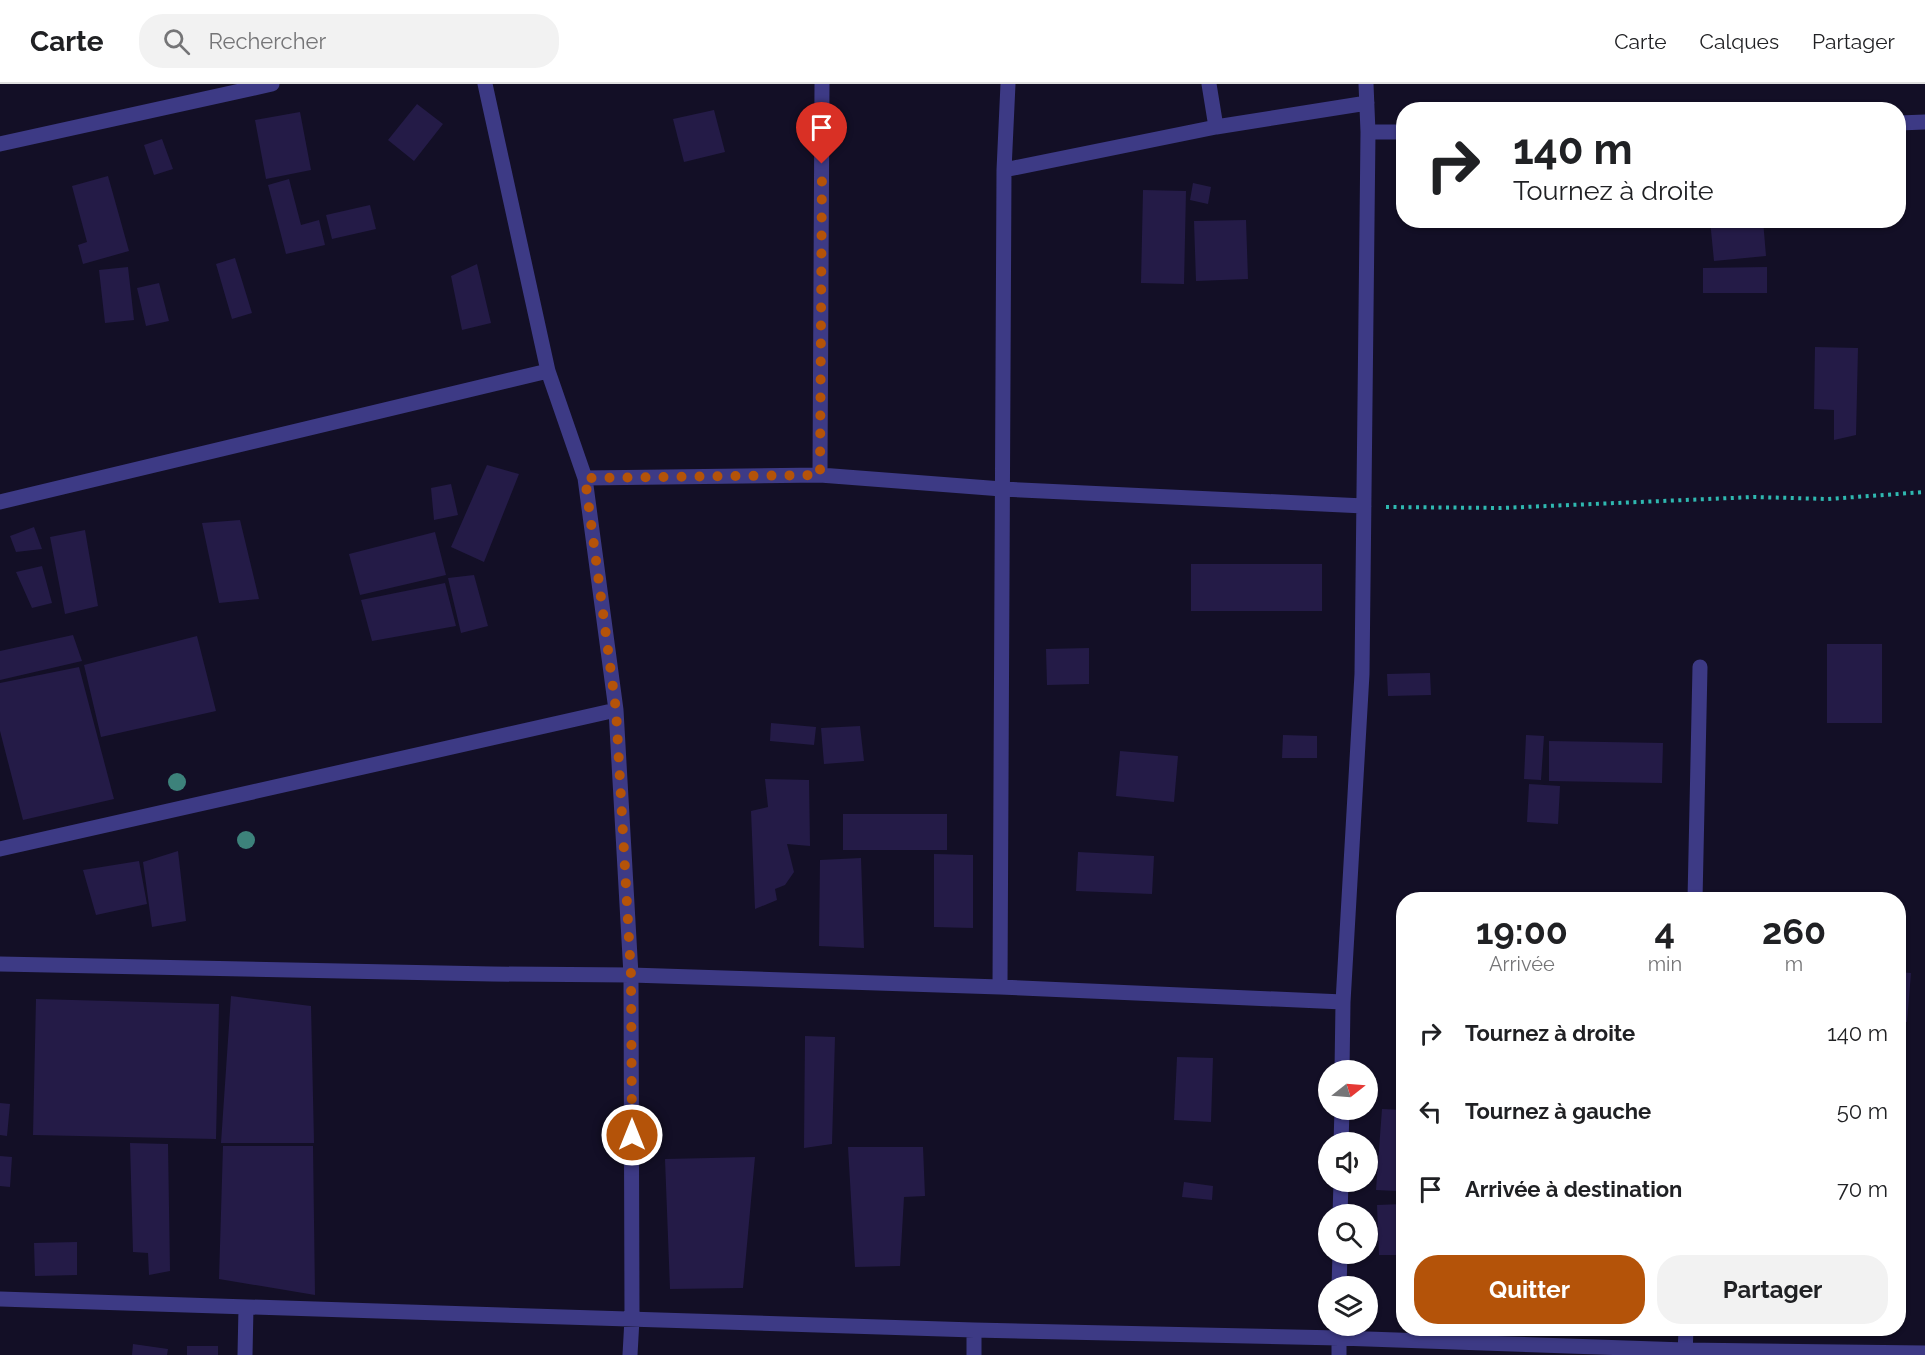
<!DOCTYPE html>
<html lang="fr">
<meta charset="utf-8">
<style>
:root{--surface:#fff;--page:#f2f2f2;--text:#202124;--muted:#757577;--line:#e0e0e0;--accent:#b45309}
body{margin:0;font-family:Raleway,sans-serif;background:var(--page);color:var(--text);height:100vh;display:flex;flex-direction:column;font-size:22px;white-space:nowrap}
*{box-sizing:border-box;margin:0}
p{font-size:20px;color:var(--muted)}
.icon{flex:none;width:33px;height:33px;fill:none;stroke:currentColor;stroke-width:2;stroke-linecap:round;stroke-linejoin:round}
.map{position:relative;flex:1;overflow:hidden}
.details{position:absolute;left:1396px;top:808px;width:510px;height:444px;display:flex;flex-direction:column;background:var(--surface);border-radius:24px;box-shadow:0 2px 4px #0004}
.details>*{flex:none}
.guide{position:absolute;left:1396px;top:18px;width:510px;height:126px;border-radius:24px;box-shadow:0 2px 4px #0004;background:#fff;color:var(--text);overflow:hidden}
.needle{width:39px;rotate:73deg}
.controls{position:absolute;left:1318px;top:976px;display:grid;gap:12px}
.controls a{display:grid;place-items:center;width:60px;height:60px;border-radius:50%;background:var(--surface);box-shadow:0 2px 4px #0004;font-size:30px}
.pin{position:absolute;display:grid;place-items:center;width:51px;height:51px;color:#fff;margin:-62px -26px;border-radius:50% 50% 50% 0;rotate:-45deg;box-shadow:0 0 6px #0007}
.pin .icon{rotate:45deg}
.me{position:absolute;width:66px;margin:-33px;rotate:0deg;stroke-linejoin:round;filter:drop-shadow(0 0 4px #0008)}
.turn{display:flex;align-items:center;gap:21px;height:126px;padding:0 18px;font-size:27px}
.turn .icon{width:78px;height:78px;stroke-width:2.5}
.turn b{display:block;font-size:42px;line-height:51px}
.eta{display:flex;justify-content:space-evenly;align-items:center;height:102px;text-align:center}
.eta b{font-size:36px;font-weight:700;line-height:42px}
.action{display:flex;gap:12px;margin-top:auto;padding:12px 18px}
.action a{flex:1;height:69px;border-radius:24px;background:var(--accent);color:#fff;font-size:24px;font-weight:700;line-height:69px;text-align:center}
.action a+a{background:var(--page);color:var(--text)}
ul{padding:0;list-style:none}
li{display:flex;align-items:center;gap:18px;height:78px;padding:0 18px}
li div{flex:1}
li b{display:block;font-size:22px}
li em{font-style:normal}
header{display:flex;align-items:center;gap:36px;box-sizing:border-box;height:84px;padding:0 30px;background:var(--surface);border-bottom:2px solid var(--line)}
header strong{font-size:28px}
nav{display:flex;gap:33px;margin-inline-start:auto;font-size:21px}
.search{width:420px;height:54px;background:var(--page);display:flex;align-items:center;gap:15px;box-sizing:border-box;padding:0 21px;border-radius:24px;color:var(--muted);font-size:22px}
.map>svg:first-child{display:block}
</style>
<header>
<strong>Carte</strong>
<div class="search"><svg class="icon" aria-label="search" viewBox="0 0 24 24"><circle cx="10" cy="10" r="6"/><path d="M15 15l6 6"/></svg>Rechercher</div>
<nav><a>Carte</a><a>Calques</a><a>Partager</a></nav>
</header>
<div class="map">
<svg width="1925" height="1271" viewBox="0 0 1925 1271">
<rect width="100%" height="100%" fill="#130f26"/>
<!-- building -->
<path fill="#241b47" d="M417,20L443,40L414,77L388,56Z
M714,26L725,68L684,78L673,35Z
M300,28L311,86L266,95L255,36Z
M162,55L173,85L154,91L144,61Z
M108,92L129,167L83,180L78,161L87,158L72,102Z
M289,95L301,141L319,136L325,161L286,170L268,101Z
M1193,99L1211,103L1208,120L1190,116Z
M1143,106L1186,107L1184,200L1141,199Z
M370,121L376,145L332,155L326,131Z
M1246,136L1248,195L1196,197L1194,137Z
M1710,136H1763L1766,172L1714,177Z
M235,174L252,229L232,235L216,180Z
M477,180L491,239L462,246L451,192Z
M128,183L134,236L105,239L99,186Z
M1767,183V209H1703V184Z
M159,199L169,237L146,242L137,204Z
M1815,263L1858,264L1856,351L1834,356V326L1814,325Z
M487,381L519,390L484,478L451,463Z
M451,400L458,431L434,436L431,404Z
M240,436L259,515L219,519L202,439Z
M34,443L42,465L16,468L10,452Z
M85,446L98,522L65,530L50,453Z
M435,448L446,491L360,511L349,470Z
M1191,480H1322V527H1191Z
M42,482L52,519L32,524L16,488Z
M474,491L488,542L461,549L448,494Z
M445,499L456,542L372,557L361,516Z
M73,551L82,577L0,596V567Z
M197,552L216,627L101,653L84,581Z
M1827,560H1882V639H1827Z
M1089,564V600L1047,601L1046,565Z
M79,583L114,715L23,736L0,647V599Z
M1430,589L1431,611L1388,612L1387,590Z
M771,639L816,643L814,661L770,657Z
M860,642L864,677L824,680L821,644Z
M1283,651L1317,652V674H1282Z
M1526,651L1544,652L1541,696L1524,695Z
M1549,657L1663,659L1662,699L1549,697Z
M1120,667L1178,672L1174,718L1116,712Z
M765,695L809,696L810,762L787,760L794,788L785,801L775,805L777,816L755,825L751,727L768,723Z
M1529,700L1560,702L1558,740L1527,738Z
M843,730H947V766H843Z
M178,767L186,837L152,843L143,778Z
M1078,768L1154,772L1152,810L1076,807Z
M934,770L973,771V844L934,843Z
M861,774L864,864L819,862L820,776Z
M139,777L147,820L96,831L83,786Z
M1899,888L1911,889L1907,938L1899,937Z
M231,912L311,922L314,1059H221Z
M36,915L219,920L216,1055L33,1051Z
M805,952L835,953L832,1060L804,1064Z
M1177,973L1213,974L1211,1038L1174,1036Z
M0,1019L10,1020L7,1052L0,1051Z
M1382,1025L1403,1026L1397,1107L1376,1106Z
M130,1059L168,1060L170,1187L149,1191L148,1169L133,1168Z
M223,1062H313L315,1211L219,1195Z
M848,1063H923L925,1112L904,1113L900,1182L855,1183Z
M0,1072L12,1073L10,1103L0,1102Z
M755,1073L743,1204L670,1205L665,1075Z
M1184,1098L1213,1102L1212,1116L1182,1113Z
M1403,1120L1404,1171H1379L1377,1121Z
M77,1158V1191L35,1192L34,1159Z
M133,1260L168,1265L167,1271H132Z
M187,1262H218V1271H187Z"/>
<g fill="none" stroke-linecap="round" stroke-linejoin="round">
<!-- path -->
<path stroke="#2fb8b0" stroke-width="4" stroke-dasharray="3 4.5" stroke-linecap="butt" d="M1386,423L1501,424L1754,413L1828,415L1925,408"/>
<!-- minor -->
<path stroke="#3d3a85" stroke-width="15" d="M485,0L548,287L585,394L616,626L631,891L632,1235L630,1271
M1209,0L1216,43
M1899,39L1925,38
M1368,48H1404
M0,60L272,0
M1004,86L1216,43L1367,19
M820,391L822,0
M585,394L820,391L1002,405L1364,422
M0,418L548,287
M0,765L616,626
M1695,816L1700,583
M0,880L492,890L631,891L1000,903L1343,918
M1000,903L1004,86L1008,0
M1342,987L1343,918L1362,590L1368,48L1366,0
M1341,1059L1342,1026
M1340,1131L1341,1098
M1339,1203L1340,1170
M0,1215L974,1246L1339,1254L1685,1266L1925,1269
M245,1271L246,1223
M974,1271V1246
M1339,1271V1242
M1685,1271L1686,1245"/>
</g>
<!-- trees -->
<g fill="#3d827b">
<circle cx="177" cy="698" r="9"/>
<circle cx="246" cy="756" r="9"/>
</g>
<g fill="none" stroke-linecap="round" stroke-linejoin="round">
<!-- route -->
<path stroke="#b45309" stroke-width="10" stroke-dasharray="0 18" d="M632,1051L631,891L616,626L585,394L820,391L822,80"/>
</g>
</svg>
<div class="controls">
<a><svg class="needle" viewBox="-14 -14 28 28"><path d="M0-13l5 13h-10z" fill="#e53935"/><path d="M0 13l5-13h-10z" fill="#757577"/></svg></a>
<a><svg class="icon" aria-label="sound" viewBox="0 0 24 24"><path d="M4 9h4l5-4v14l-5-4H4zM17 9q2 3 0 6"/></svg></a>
<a><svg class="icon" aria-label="search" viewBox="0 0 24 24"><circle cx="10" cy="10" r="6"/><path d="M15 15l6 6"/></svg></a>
<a><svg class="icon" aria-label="layers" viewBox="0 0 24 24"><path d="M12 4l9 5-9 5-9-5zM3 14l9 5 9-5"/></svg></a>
</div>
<div class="pin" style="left:822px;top:80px;background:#d93025"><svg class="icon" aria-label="arrive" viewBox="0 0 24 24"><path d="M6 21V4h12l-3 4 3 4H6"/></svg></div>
<svg class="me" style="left:632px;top:1051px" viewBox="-20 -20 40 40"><circle r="17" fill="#b45309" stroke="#fff" stroke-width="3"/><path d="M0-11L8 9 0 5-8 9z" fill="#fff"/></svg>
<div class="guide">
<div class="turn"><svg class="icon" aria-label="right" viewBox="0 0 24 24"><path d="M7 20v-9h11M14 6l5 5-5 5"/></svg><div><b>140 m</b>Tournez à droite</div></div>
</div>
<section class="details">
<div class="eta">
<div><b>19:00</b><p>Arrivée</p></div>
<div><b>4</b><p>min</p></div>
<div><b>260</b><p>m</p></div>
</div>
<ul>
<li><svg class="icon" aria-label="right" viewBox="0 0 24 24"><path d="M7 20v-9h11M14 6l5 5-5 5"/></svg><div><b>Tournez à droite</b></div><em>140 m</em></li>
<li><svg class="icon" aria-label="left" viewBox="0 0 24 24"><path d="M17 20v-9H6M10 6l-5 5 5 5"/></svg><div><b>Tournez à gauche</b></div><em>50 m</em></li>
<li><svg class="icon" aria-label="arrive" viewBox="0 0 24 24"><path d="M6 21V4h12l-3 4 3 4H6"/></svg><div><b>Arrivée à destination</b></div><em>70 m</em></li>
</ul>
<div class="action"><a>Quitter</a><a>Partager</a></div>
</section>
</div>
